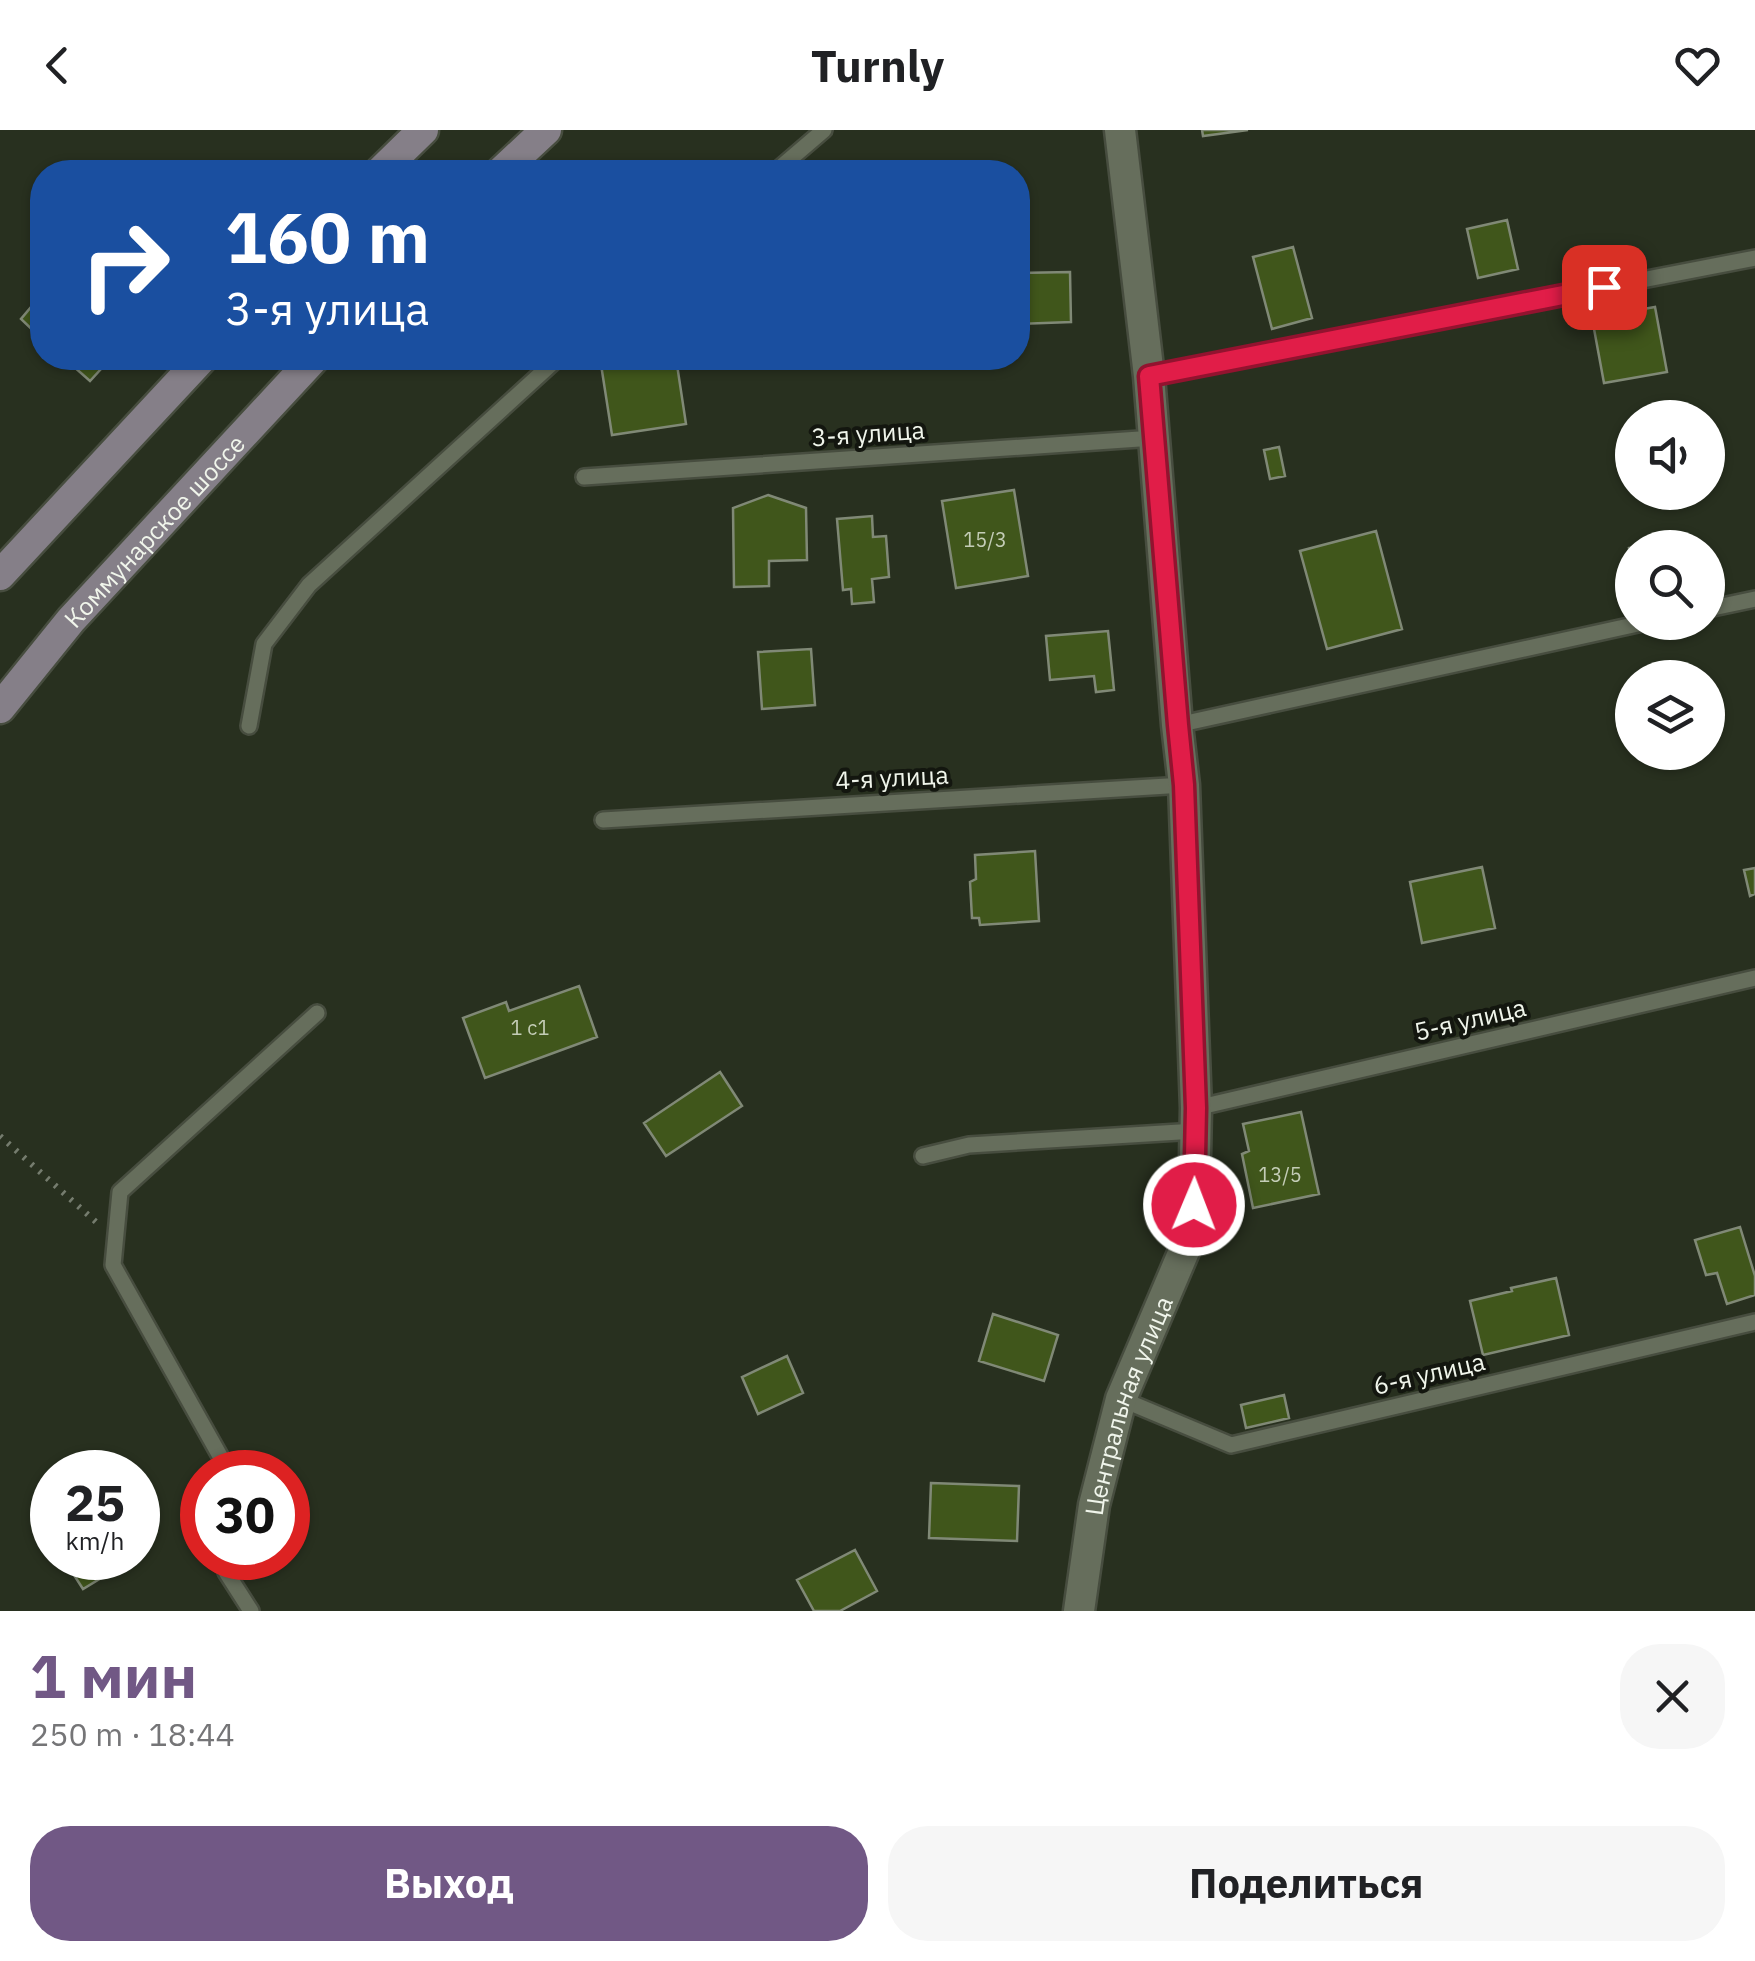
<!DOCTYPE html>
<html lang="ru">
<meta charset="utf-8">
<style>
:root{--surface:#fff;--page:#f6f6f6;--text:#202124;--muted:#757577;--accent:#715885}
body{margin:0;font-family:"IBM Plex Sans",sans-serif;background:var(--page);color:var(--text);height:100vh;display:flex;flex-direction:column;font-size:38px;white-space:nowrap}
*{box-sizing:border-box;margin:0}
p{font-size:32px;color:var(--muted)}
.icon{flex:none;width:55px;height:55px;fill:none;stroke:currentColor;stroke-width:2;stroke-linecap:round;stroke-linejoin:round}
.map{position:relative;height:1481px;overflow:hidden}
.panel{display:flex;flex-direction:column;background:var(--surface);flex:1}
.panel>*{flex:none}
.top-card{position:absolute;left:30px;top:30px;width:1000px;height:210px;border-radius:40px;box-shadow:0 2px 8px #0004;background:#1a4fa0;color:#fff;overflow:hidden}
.controls{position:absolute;left:1615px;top:270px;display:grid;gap:20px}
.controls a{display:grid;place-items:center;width:110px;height:110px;border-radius:50%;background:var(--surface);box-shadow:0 2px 8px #0004;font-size:50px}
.speed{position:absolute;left:30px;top:1320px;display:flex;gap:20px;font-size:50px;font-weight:700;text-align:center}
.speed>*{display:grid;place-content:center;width:130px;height:130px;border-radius:50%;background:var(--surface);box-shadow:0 2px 8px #0004;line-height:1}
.speed small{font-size:25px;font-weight:400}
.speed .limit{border:15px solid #d22;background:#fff;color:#111}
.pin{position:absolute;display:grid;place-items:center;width:85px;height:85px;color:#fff;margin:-42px;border-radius:20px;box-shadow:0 5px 15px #0006}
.me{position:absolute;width:110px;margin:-55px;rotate:1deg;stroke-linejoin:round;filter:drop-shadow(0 0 8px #0008)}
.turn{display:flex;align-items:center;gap:35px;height:210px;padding:0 30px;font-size:45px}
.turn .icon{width:130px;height:130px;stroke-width:2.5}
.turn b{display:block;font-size:70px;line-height:85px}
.round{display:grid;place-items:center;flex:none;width:105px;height:105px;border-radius:40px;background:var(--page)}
.head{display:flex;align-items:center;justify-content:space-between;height:170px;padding:0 30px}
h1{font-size:60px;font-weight:700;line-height:75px;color:var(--accent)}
.primary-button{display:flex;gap:20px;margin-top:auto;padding:20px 30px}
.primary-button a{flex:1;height:115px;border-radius:40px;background:var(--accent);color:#fff;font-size:40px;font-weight:700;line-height:115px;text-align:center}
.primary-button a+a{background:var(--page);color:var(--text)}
header{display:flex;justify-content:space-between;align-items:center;height:130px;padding:0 30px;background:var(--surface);font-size:45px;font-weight:700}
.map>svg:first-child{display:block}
</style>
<header><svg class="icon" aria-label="back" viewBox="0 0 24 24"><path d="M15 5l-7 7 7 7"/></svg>Turnly<svg class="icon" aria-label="heart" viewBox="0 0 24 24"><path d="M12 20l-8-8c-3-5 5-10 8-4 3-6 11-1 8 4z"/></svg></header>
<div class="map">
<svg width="1755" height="1481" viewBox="0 0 1755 1481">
<rect width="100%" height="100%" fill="#28301f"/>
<!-- building -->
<path fill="#40561b" stroke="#808976" stroke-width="2.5" d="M1202,0H1248L1203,6Z
M1507,90L1518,139L1478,148L1467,99Z
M1293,117L1312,188L1272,199L1253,127Z
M1070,142L1071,192L1018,194V143Z
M42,164V209L21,189Z
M1655,177L1667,242L1604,253L1592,188Z
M64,228H111L90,251Z
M600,228H676L686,294L612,305Z
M1279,317L1285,346L1270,349L1264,320Z
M1014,360L1028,446L956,458L942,371Z
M768,365L806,378L807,430L769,431V456L734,457L733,378Z
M872,386L873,407L886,406L889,447L872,449L874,472L852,474L851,459L843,460L837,389Z
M1376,401L1402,499L1327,519L1300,421Z
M1676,409L1678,418H1632V437L1629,418Z
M1108,501L1114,560L1096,562L1094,546L1050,550L1046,506Z
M811,519L815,575L762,579L758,522Z
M1035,721L1039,791L980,795L979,788H972L970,752L976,749L975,725Z
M1482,737L1495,798L1422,813L1410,752Z
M1755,738V764L1750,766L1744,740Z
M579,856L597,907L485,948L463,888L506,872L509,881Z
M720,942L742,976L666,1026L644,993Z
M1301,982L1319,1064L1253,1078L1242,1024L1249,1021L1243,994Z
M1740,1097L1755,1146V1165L1727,1174L1717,1143L1706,1145L1695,1110Z
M1556,1148L1569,1205L1483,1225L1470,1171L1512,1161L1511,1158Z
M993,1184L1058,1205L1044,1251L979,1231Z
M787,1226L803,1263L758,1284L742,1247Z
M1284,1265L1289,1288L1246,1298L1241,1275Z
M931,1353L1019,1356L1017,1411L929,1408Z
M52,1379V1410L38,1387Z
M855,1420L877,1461L840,1481H814L797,1450Z
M63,1428H134L83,1459Z"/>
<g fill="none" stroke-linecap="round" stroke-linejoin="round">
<!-- lane casing -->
<g stroke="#474d3f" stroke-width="20">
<path id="lane" d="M775,42L824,0
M1149,246L1755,128
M584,347L1154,308
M1708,479L1755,469
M1177,595L1647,492
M249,596L264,514L309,455L558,228
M603,690L1184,655
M1196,978L1755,848
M923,1026L969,1015L1196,1001
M1121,1269L1231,1315L1755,1192
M229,1342L113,1135L120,1062L317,883
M228,1428L226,1442L251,1481"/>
</g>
<!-- street casing -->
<g stroke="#474d3f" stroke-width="35">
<g id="street">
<path id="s1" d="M1079,1481L1094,1375L1121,1269L1187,1114L1194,1075L1196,978L1184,655L1177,595L1149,246L1120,0"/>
</g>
</g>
<!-- secondary casing -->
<g stroke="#474d3f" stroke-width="35">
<g id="secondary">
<path d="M380,42L423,0"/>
<path d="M501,42L546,0"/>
<path d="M0,445L202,228"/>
<path id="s2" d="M0,578L71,490L314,228"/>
</g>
</g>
<!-- path -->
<path stroke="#757c6e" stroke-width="6" stroke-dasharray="2.5 8" stroke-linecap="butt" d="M0,1006L96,1092"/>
<!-- lane -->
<use href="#lane" stroke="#666e5c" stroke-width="15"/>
<!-- street -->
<use href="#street" stroke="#666e5c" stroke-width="30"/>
<!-- secondary -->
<use href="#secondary" stroke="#857f88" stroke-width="30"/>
</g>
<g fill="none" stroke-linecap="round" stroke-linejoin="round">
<!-- route casing -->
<g stroke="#92132f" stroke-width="25">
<path id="route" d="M1194,1075L1196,978L1184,655L1178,595L1149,246L1604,157"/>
</g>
<!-- route -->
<use href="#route" stroke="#e11d48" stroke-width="18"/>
</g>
<g text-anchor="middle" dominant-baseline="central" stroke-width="8" stroke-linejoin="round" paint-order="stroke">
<!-- number labels -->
<g font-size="20" fill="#c4cdb7">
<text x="985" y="409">15/3</text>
<text x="530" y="897">1 с1</text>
<text x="1280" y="1044">13/5</text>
</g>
<!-- street labels -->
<g font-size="25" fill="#f0f5eb" stroke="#13160f">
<text transform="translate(868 303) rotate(-4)">3-я улица</text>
<text stroke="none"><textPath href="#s2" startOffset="235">Коммунарское шоссе</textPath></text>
<text transform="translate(892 647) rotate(-3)">4-я улица</text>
<text transform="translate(1470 889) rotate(-13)">5-я улица</text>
<text transform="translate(1429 1243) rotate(-13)">6-я улица</text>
<text stroke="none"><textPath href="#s1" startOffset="212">Центральная улица</textPath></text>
</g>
</g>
</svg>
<div class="controls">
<a><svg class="icon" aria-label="sound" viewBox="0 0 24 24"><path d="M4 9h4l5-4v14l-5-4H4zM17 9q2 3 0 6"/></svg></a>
<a><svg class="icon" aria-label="search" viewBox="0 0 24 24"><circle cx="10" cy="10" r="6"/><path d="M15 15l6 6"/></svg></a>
<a><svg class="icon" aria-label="layers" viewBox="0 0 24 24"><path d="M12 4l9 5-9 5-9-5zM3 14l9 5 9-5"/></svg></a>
</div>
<div class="speed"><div>25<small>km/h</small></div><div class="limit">30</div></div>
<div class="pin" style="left:1604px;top:157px;background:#d93025"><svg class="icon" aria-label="arrive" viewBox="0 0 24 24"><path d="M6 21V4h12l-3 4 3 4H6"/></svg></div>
<svg class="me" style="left:1194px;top:1075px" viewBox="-20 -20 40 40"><circle r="17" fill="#e11d48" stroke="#fff" stroke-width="3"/><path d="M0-11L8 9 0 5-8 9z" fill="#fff"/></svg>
<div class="top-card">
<div class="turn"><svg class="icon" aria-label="right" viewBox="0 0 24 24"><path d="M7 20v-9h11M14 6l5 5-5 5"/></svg><div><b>160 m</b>3-я улица</div></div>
</div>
</div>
<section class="panel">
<div class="head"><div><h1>1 мин</h1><p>250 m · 18:44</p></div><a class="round"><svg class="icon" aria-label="close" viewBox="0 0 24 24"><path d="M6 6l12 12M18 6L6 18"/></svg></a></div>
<div class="primary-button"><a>Выход</a><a>Поделиться</a></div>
</section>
